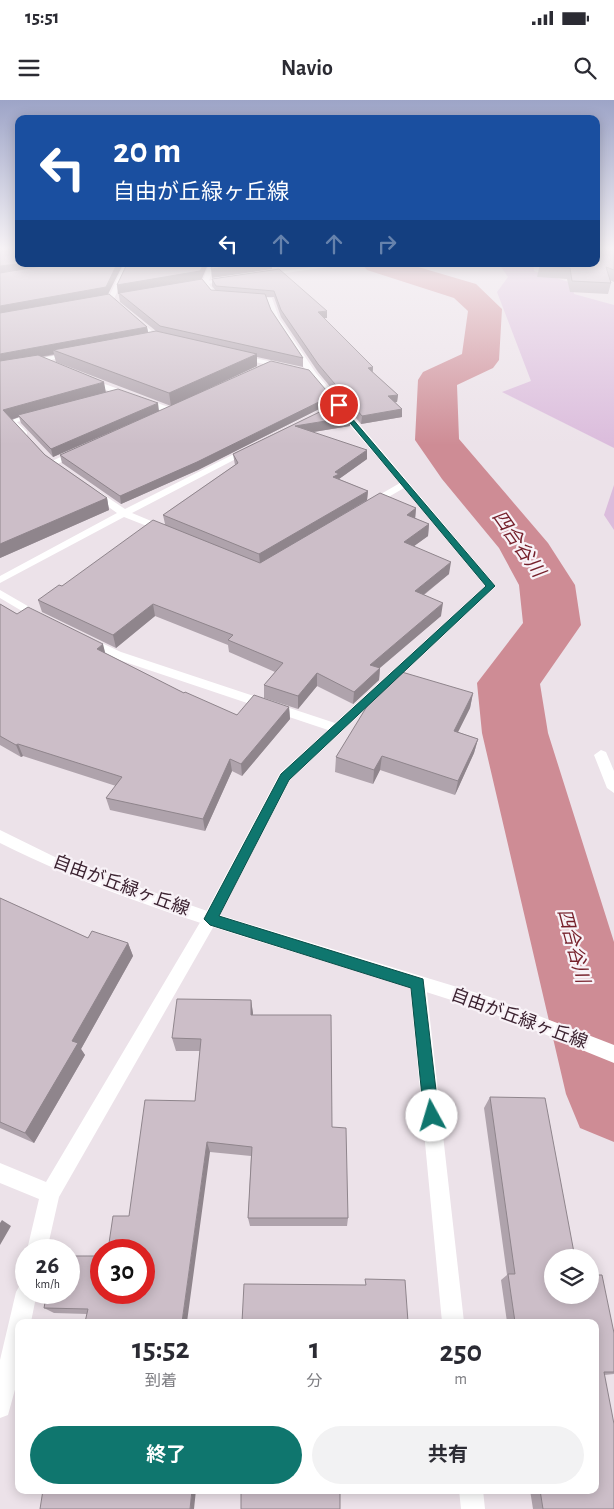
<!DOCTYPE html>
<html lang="ja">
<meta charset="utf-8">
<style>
:root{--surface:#fff;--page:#f2f2f3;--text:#2b2b33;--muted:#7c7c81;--accent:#0f766e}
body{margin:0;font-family:"Alegreya Sans","Noto Sans JP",sans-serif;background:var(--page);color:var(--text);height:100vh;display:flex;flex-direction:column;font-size:19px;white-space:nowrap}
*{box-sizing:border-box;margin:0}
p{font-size:16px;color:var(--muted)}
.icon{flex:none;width:28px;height:28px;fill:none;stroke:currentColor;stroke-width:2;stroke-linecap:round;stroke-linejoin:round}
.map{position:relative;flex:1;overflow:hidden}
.side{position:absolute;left:15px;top:1219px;width:584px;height:175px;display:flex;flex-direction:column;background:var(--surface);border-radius:10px;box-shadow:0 2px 12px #0003}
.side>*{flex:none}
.top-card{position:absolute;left:15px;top:15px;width:585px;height:152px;border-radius:10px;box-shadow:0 2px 12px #0003;background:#1a4fa0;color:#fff;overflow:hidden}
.fabs{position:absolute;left:544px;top:1149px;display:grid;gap:10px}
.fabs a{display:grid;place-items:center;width:55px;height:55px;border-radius:50%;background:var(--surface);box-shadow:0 2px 12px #0003;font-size:25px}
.speed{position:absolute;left:15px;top:1139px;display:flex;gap:10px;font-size:25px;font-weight:700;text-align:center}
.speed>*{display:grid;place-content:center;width:65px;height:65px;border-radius:50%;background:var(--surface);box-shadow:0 2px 12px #0003;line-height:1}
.speed small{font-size:12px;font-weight:400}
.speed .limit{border:8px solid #d22;background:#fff;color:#111}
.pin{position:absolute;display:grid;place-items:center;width:42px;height:42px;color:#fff;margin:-21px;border:2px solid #fff;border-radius:50%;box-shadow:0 1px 5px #0007}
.me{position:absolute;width:55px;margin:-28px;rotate:354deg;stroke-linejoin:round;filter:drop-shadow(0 0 4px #0008)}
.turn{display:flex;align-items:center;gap:18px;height:105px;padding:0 15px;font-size:22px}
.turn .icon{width:65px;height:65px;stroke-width:2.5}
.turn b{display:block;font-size:35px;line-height:42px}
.lanes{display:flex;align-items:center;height:48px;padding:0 15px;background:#0003;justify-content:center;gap:25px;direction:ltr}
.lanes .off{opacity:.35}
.eta{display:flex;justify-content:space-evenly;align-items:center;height:85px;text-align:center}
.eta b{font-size:30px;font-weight:700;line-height:35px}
.primary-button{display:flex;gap:10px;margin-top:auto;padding:10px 15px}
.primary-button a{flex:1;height:58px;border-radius:30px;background:var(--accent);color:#fff;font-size:20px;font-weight:700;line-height:58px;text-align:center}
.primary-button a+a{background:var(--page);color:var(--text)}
.status{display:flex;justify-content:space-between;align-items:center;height:35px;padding:0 25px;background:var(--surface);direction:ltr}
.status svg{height:14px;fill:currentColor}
header{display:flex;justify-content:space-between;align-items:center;height:65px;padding:0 15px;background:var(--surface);font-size:22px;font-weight:700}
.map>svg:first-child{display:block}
</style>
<div class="status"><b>15:51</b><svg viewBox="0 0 49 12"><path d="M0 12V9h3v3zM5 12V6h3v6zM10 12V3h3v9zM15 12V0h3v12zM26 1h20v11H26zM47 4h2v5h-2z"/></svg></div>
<header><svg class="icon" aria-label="menu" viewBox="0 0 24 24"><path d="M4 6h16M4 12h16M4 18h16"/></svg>Navio<svg class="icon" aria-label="search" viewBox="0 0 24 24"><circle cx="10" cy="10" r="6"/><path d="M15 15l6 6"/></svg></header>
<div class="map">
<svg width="614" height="1409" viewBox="0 0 614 1409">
<rect width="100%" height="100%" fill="#ece2e9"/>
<!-- green -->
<path fill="#dbbcdc" d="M499,164H533L534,171L572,183L574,194L614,205V348L502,292L531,281L497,192L508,177Z
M614,385V430L604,415Z"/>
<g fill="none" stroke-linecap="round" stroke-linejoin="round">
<!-- river -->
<path fill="#ce8c95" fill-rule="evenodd" d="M362,164H408L476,184L502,209L499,260L493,268L457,285L459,339L548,443L575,485L581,525L540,584L548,633L614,842V1042L580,1028L566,994L482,633L477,583L523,523L519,485L499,448L442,379L415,340L418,280L423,272L462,254L468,211L454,198L367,170Z"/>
<!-- minor -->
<path fill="#fff" fill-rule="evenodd" d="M124,164H130L114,199L160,238L168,240V242L156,240L108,199Z
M209,164H215L208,183L218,196L215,198L202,183Z
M249,196L272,198L279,218L316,273L496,486L290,680L215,824L59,1097L47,1150H27L39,1099L0,1083V1063L46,1082L205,814L280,673L328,630L113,558L83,544V538H91L121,552L335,623L485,486L404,388L373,406H367V402L400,383C359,334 286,259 267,201L247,199Z
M74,252L76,255L0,270V266Z
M240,255L288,265L289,267L285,269L238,258Z
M88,278L174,309L175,311L168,313L85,282L84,280Z
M38,312H41V316L17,322L27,332V336H21L8,321Z
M248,347L255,349L132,413L168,428V432H162L124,417L0,483V476L117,413L89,393V389H95L125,409Z
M77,349L81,352L80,354L55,365L48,363Z
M0,490L45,516L46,518L41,521L37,520L0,498Z
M601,650L606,652L614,671V693L607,688L594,655Z
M418,876L424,879L426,884L464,1222H442L410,884L412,879Z
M26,1182V1192H37L31,1222H19V1275L8,1315L0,1318V1260L16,1192L20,1185Z
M459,1390H483L485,1409H461Z"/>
<!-- tertiary -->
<path fill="#fff" fill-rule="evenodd" d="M335,164H350L264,176L261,174Z
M231,176L233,179L188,188L185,186Z
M0,730L59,759L210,812L490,897L614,945V963C572,946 530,927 488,912C326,857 153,820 0,743Z"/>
</g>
<!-- wall -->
<path fill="#afa3ac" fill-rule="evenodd" d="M0,148L19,164H123L108,194L147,227L148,233L156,231L120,202L117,185L127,164H208L202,179L211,190L216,191L212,186V179L279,169L327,218H324L373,267V272L398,295L397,302H395L402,309V317L361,324L318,272L281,217L274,197H266L271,210L303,258V267L257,257V266L178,303L331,296V303L198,370L121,404L62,363L60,355L155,313L53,357L21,323L19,317L12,320L45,355L107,398L109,410L0,458ZM54,255L56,262L171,306L159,311L106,292L43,257Z
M614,148V182L610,180L611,183L608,194L570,192L567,179L537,177L540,164Z
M338,303L350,326L313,332L367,359L339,379L368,391L367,400L416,408L415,418L429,424L428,436L414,446L449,474L424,495L441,516L380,568L379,580L353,604L317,586L298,609L264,598V585L275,572L229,552L228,545L155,516L116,548L42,512L38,500L62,486L165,424L163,415L235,365L233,354Z
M0,504L17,514L105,553L184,593L237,615L289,607L290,619L242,676L232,671L205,731L110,710L106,698L116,686L23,656L21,657L0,645Z
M473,593L470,608L458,632L478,639L474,653L455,695L380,670L373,684L335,672L336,657L367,607L368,596Z
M0,798L88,838L128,843L133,856L81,949L85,955L34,1043L0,1028Z
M251,900L253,915L332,1027L348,1118L347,1126H250L248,1118L251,1056L210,1052L87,1214L54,1213L44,1208L101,1192L129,1116L195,1001L200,951H176L172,938Z
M490,997L552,1158L614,1233V1274L604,1275L614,1409H533L530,1390H595V1222H507L501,1180L507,1175L484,1008Z"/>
<!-- shaded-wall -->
<path fill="#8f858c" d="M19,164H79L0,176V166Z
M117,164H123L107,196L0,216V206Z
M204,164H208L201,180L119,193V194H118L117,185Z
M249,164H272V169L212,178L211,169Z
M327,211V218L318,219V212Z
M147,227L149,237L53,250L54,254L0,265V254Z
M257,254V266L171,306L169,293Z
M373,267L372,275L368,268Z
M104,282L106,293L18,315L19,317L6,321L3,310Z
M398,295L397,302L388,304V296Z
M331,296V303L198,370L121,404L120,396Z
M158,303L159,311L53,357L51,349Z
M402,309V317L361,324L362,316Z
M350,317V326L295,335V326Z
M367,350V359L339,379L333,377L335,372Z
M368,391L367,400L260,464L259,454Z
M107,398L109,410L0,458V444Z
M416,408L415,420L407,415Z
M429,424L428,436L403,454L404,442Z
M451,462L449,474L413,503L415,491Z
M443,503L441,516L369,577L370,565Z
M153,504L155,516L116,548L113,535Z
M103,544L106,556L97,549Z
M380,568L379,580L353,604L354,592Z
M317,573V586L298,609V596Z
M473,593L470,608L451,646L454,631Z
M289,607L290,619L242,676L241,664Z
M478,639L474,653L455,695L458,681Z
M18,644L23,656L21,657L16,645Z
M382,656L380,670L373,684L374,670Z
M230,659L232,671L205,731L203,719Z
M128,843L133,856L81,949L85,955L34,1043L25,1033L72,941Z
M251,900L253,913L252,928L251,915Z
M207,1042L210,1052L187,1222H182Z
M2,1120L11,1126L0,1145V1123Z
M192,1390H196L194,1409H190Z"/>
<!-- building -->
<path fill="#ccbec8" stroke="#8f858c" d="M0,148H8V150L10,148H19V164L0,166Z
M596,148H614V170L606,167L611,183L572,181L570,168L540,166V164H596Z
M54,164H117L106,187L0,206V173Z
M127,164H204L200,171L117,185Z
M213,164H249L211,169Z
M279,169L327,211L318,212L373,267L368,268L398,295L388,296L402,309L362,316L318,264L281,210L274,191L216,186L212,179Z
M202,179L211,190L265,194L271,210L303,258L160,226L119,193Z
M109,194L147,227L0,254V213Z
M156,231L257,254L169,293L53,250Z
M38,255L104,282L3,310L45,355L107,398L0,444V261Z
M271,261L309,270L331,296L197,362L120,396L60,355Z
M118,289L158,303L51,349L18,315Z
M338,303L350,317L295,326L367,350L335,372L339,374L333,377L368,391L259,454L163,415L238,363L233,354Z
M380,393L416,408L407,415L429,424L404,442L451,462L415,491L443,503L370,565L380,568L354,592L317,573L298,596L264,585L283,563L228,540L233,535L153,504L113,535L38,500L59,485L62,486L153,420L260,463Z
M0,504L17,514L28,507L103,544L97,549L184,593L185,592L237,615L254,595L289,607L241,664L230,659L203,719L106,698L122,677L18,644L16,645L0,636Z
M395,570L473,593L454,631L478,639L458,681L382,656L374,670L336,657L372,598L368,596Z
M0,798L88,838L92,831L128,843L72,941L78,943L25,1033L0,1022Z
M177,899L251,900V915H331L332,1027L346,1028L348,1118H248L252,1047L207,1042L182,1222H85L88,1209L44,1208L47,1192H69V1156H101V1192H144V1150H108L113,1116H129L145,1000L195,1001L201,939L172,938Z
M490,997L545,998L575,1158H552V1195H590V1175H602L614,1233V1272H604L614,1324V1409H543L540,1390H595V1222H515L508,1174H515Z
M365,1179L405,1180L408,1222H242L244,1184L366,1185Z
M43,1390H192L190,1409H40Z
M241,1390H340V1409H241Z"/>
<!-- sky -->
<linearGradient id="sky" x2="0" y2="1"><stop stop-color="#9da4c7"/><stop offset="0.43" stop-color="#f6f2f5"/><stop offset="1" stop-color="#f6f2f5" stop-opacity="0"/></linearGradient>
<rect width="614" height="345" fill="url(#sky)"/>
<!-- route -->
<path fill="#0f766e" stroke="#0a4d48" d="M339,303L495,486L289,680L219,816L423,879L439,1016L437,1021L432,1023L426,1021L424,1016L411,888L210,825L204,819L281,674L486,486L336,306Z"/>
<g text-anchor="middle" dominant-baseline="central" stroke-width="4.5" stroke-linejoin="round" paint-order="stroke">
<!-- street labels -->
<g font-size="18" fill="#3c2331" stroke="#f8f2f7">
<text transform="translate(121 786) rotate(20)">自由が丘緑ヶ丘線</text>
<text transform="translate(519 919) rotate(20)">自由が丘緑ヶ丘線</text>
</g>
<!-- water labels -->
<g font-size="19" font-style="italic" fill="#751f2a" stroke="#f8f2f7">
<text transform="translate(518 444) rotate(55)">四合谷川</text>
<text transform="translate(573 846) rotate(75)">四合谷川</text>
</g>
</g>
</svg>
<div class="fabs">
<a><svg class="icon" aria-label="layers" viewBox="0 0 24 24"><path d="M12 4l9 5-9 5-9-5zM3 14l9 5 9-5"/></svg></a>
</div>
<div class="speed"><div>26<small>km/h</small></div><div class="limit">30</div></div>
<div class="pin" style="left:339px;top:305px;background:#d93025"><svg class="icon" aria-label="arrive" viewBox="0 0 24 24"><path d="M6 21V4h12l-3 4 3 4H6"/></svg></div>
<svg class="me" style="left:432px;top:1016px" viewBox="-20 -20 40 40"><circle r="19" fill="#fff"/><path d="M0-13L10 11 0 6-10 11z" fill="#0f766e"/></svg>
<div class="top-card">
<div class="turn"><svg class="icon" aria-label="left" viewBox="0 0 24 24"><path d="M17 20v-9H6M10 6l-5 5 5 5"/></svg><div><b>20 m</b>自由が丘緑ヶ丘線</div></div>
<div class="lanes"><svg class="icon" aria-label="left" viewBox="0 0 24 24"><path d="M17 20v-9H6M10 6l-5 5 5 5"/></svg><svg class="icon off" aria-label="ahead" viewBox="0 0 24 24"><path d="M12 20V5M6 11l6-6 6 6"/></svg><svg class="icon off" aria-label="ahead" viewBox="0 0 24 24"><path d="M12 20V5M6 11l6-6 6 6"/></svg><svg class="icon off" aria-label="right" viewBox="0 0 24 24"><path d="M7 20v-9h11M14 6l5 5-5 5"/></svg></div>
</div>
<section class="side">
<div class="eta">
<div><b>15:52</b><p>到着</p></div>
<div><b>1</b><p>分</p></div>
<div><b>250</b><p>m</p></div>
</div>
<div class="primary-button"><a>終了</a><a>共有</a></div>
</section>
</div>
